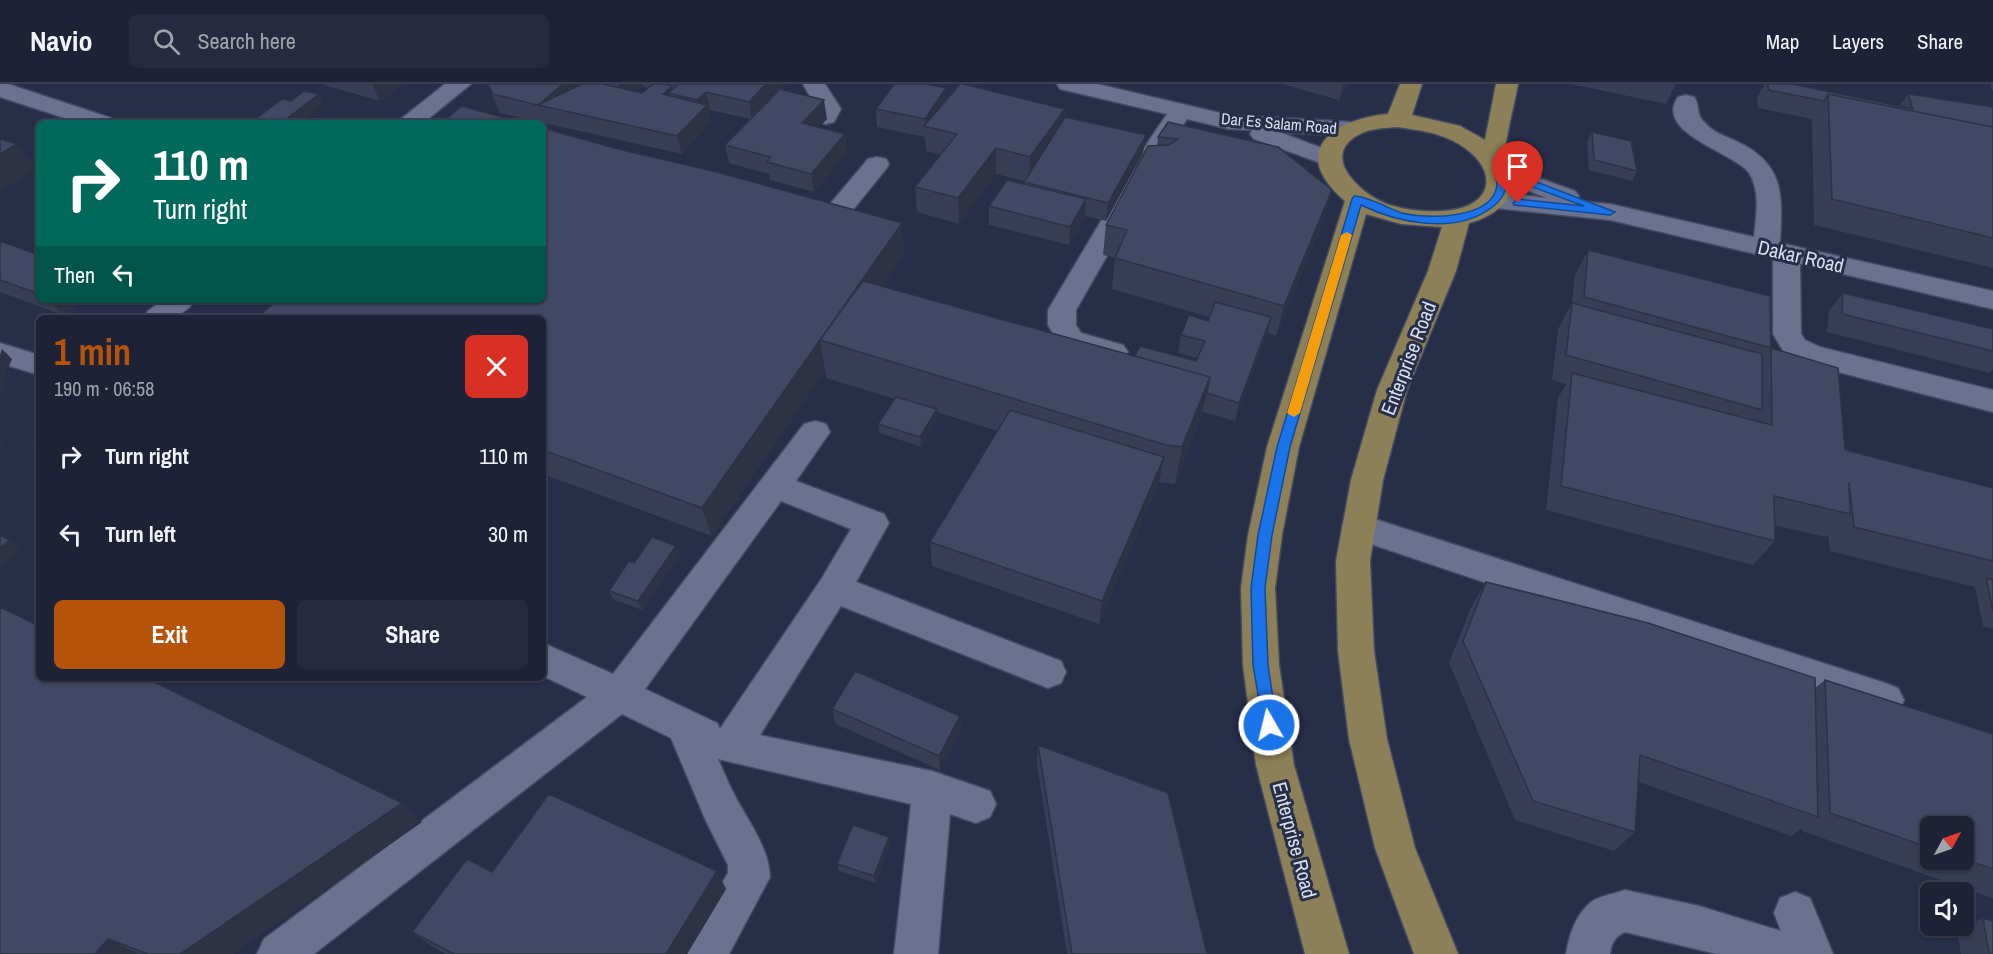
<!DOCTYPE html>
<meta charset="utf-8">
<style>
:root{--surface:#1d2236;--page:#252a3e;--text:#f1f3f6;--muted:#a0a4ad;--line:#3b3f51;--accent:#b45309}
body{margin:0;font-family:"Archivo Narrow",sans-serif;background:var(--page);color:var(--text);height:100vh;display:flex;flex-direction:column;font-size:22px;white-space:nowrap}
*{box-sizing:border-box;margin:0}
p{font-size:20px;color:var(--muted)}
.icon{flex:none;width:33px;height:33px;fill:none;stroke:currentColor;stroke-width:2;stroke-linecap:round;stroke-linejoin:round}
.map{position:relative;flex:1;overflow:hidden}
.sheet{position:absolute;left:36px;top:231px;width:510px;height:366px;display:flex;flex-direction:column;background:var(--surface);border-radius:9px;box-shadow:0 2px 4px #0004,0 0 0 2px var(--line)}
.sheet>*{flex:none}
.banner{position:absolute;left:36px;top:36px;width:510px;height:183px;border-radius:9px;box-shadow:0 2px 4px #0004,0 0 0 2px var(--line);background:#00695c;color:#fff;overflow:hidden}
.needle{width:39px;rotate:50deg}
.buttons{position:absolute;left:1920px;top:732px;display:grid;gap:12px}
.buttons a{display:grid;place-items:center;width:54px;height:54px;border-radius:9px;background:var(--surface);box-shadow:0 2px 4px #0004,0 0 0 2px var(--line);font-size:30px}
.pin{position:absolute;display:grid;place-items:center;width:51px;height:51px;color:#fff;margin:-62px -26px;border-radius:50% 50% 50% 0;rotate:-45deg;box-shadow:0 0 6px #0007}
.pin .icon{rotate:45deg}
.me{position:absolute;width:66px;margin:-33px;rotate:352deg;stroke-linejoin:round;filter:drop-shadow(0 0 4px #0008)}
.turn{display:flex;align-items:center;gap:21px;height:126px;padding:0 18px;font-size:27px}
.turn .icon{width:78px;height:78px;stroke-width:2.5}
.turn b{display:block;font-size:42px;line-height:51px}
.then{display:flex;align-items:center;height:57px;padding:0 18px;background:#0003;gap:12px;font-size:22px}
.round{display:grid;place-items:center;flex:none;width:63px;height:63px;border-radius:9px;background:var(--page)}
.headline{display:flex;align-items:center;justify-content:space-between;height:102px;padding:0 18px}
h1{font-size:36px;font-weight:800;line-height:45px;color:var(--accent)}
.cta{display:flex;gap:12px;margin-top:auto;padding:12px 18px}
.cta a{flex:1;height:69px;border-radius:9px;background:var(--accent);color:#fff;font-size:24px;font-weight:800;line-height:69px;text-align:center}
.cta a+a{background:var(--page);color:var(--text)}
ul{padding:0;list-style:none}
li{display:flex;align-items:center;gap:18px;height:78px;padding:0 18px}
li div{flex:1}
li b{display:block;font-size:22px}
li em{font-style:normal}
header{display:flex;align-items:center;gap:36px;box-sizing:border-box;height:84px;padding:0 30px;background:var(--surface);border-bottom:2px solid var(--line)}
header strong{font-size:28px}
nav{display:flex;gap:33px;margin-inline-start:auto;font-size:21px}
.search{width:420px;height:54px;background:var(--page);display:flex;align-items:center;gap:15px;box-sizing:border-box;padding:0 21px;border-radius:9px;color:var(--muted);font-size:22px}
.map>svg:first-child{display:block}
</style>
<header>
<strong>Navio</strong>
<div class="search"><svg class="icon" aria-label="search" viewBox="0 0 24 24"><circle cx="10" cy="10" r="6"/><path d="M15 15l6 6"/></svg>Search here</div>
<nav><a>Map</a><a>Layers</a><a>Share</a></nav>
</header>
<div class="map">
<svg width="1993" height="870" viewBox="0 0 1993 870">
<rect width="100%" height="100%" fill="#272e48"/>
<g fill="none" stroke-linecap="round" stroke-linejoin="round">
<!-- minor casing -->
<g stroke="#444a5f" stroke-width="3">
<path id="minor" d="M0,0H8L111,34L115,39H80L0,13Z
M445,0H471L423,39H396Z
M803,0H825L841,25L834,38L826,40L818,38L814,33L817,25Z
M1057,0H1097L1229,31L1351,38L1359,40L1363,45L1359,50L1351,52L1279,48L1338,70L1341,75L1338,80L1329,82L1254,55L1250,50L1252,46L1229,45L1187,35L1172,58L1076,226V241L1081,249L1123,261L1128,268L1123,275L1113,278L1061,263L1048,241V226L1148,58L1167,30L1060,5Z
M1686,11L1694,13C1700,21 1696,31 1704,38C1713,49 1728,53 1740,59C1786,82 1782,114 1780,159L1993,207V225L1800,180L1801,250L1805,256L1820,263L1993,306V328L1811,281L1785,270L1773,250V174L1610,136L1495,124L1486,121L1482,116L1486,111L1495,108L1547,114L1491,92L1488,87L1491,82L1500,80L1575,107L1579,112L1576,117L1610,120L1754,153C1756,132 1761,108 1749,89C1736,69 1653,49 1678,13Z
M877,73L886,75L889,80L886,85L838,144L829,146L820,144L816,138L820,132L868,75Z
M163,216H195C182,236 165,234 144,234L148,227Z
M0,259L39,271V291L0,279Z
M815,337L826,340L830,348L796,397L884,430L889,439L856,498L1061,577L1066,588L1061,599L1048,604L841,522L760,651L932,687L990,707L996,720L990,733L976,739L950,730L938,870H894L911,720L718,675C723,686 728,699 734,710C747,736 769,763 770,793L729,870H683L690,855L728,789V781L706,737L671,654L622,630L314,870H257L264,855L587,613L543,592V559L613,590L804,340ZM781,417L851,445L822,494L720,645L717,639L645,605Z
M1359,430L1885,599L1898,604L1904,616L1898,628L1885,633L1347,452L1342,443L1347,434Z
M1625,806L1699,822L1781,847L1774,829L1780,814L1795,808L1810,814L1833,870H1717L1625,848C1615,852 1611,860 1610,870H1566C1569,852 1575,832 1590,819C1598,812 1614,810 1625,806Z"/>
</g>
<!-- major casing -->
<g stroke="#444a5f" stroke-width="3">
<path id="major" d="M1400,0H1422L1412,31L1460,42L1485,56L1496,0H1518C1515,18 1504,58 1505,74C1506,80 1511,86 1512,92C1517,117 1490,134 1469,139L1456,187L1407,306L1383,396L1370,477L1374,567L1387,655L1415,764L1458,870H1414L1375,764L1349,655L1338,567L1336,477L1351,396L1377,306L1428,187L1442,143L1401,140L1366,130L1299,363L1282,451L1275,504L1279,581L1294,681L1349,870H1305L1256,681L1243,581L1241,504L1248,451L1267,363L1345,117C1287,68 1333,35 1388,30ZM1398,43C1419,46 1441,49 1459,60C1503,87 1492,126 1441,127C1423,128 1404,126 1387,120C1359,109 1317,70 1362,49C1373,44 1386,44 1398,43Z"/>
</g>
<!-- minor -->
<use href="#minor" fill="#6a7290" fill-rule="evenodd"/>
<!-- major -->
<use href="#major" fill="#8d7f58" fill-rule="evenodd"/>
</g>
<!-- wall -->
<path fill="#373e55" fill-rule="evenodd" d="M321,0H404L380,17Z
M487,0H572L574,4L582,0H786L781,5L827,35L818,43L845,50L847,69L814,108L770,96L769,90L729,79L725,61L750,35L710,26L709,28L711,39L682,70L500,29ZM643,2L648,4L642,9L636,8Z
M1282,0H1348L1339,16Z
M1571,0H1675V1L1666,20Z
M1765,0H1792L1899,22L1908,10L1993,23V184L1814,141L1812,35L1758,24L1757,13Z
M1990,0H1993V6H1992Z
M947,15L1065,25L1064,35L1143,69L1106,137L1085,132V134L1069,161L989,141V122L1024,100V97L996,90L959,140L917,128L915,103L941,71L926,67L925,53L877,43L876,25Z
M1168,38L1332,106L1324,136L1276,252L1267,249L1235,337L1203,328L1175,400L1159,398L1099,540L932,482L930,458L997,347L937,328V335L921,363L880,349L878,340L895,315L826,294L825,286L712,452L543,390V234L618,65L902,139L904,170L882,202L1135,272L1196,277L1197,274L1178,269L1181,251L1208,237L1209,233L1112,205L1115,174L1103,171L1106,141L1157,62L1158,53Z
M1592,48L1637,87L1632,97L1589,86L1587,58Z
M0,157L39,171V216H85L63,231L0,208Z
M1588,166L1771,264L1845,366L1993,404V545L1983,542L1975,503L1830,467L1828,451L1826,453L1774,441L1775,457L1753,481L1546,426L1558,314L1566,300L1552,296L1558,245L1572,219L1575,191Z
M1843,209L1993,245V285L1990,289L1827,248L1829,227Z
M39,352V365L32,358Z
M676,462L680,471L642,526L613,515L609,507L634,479Z
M1486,498L1815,604L1825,596L1993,650V814H1992L1802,747V744L1791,752L1639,698L1635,748L1614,767L1515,736L1449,579L1472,521ZM1930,742L1964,776H1930Z
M832,625L960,632L961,647L940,686L836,640Z
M1038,661L1207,870H1067L1037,681Z
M422,738L232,870H0Z
M890,760L876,799L839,787L837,780Z
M492,788L726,805L687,870H445L433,863L412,848Z
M1983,834L1993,870H1961L1957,846Z"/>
<!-- shaded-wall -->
<path fill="#2d3245" d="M372,0H404L380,17Z
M563,0H572L576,12L538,21Z
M619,0H642L643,2L623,19L618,1Z
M766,0H786L752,36L749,18Z
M1343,0H1348L1339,16Z
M672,2L674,11L668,9L672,25L663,10Z
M946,4L947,22L925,42V35Z
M706,8L710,26L709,28L711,39L682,70L677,52L700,28L697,16Z
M319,10L324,20L300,39H281Z
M824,16L827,35L805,58L802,39Z
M1065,25L1063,50L1029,99L1030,73Z
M845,50L847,69L814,108L811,90Z
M1146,51L1143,69L1106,137L1108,119Z
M17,60L37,85L0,107V70Z
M996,64V90L959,140L958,114Z
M1332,106L1324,136L1276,252L1284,222Z
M1086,115L1085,134L1069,161L1070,143Z
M902,139L904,170L841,263L820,256L825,286L712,452L702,424Z
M49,216H85L63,231Z
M1271,233L1267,251L1235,337L1239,319Z
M2,265L12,275L4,294L6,296L2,307L0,308V271Z
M1210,293L1202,330L1175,400L1182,363Z
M937,325V335L921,363L920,353Z
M0,356L4,360L0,362Z
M1164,373L1159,398L1099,540L1102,517Z
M10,456L21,465L0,483V464Z
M676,462L680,471L642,526L638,517Z
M960,632L961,647L940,686L939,672Z
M402,719L422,738L232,870H180Z
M889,753L890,760L876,799L874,792Z
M717,787L726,805L687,870H666Z
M108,855L139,870H95Z"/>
<!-- building -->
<path fill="#404863" stroke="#2d3245" stroke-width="1.5" d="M488,0H563L538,21L493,10Z
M582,0H603L642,9L653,0H664L672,2L663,10L707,21L677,52L538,21Z
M679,0H766L749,18L706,8L697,16L668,9Z
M894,0H926L946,4L925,35L876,25Z
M960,0H963L1065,25L1030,73L996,64L958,114L915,103L957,50L924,42Z
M1768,0H1792L1913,25L1908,10L1993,23V43L1828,10L1824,17L1769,6Z
M780,5L824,16L802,39L845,50L811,90L767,78L771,73L725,61Z
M304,7L319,10L281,39H250L282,15L291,17Z
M1828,10L1993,43V154L1832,115Z
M462,22L524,39H441Z
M1065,33L1146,51L1108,119L1024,98Z
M1168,38L1278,63L1332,106L1284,222L1115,174L1127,146L1106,141L1148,62L1169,61L1178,55L1158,53Z
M543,44L618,65L717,88L902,139L702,424L543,366V234H256L278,216H543Z
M1592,48L1631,57L1637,87L1594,76Z
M0,55L17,60L0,70Z
M1007,96L1086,115L1070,143L989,122Z
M0,157L39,171V210L0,196Z
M1588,166L1770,212L1771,264L1584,213Z
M863,197L1210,293L1182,363L1166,361L820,256Z
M1843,209L1993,245V267L1842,230Z
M1215,218L1271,233L1239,319L1207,309L1210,293L1135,272L1140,262L1196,277L1205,257L1181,251L1189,231L1208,237Z
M1572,219L1762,270V326L1566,271Z
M1771,264L1838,284L1845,366L1993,404V477L1854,443L1849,398L1850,430L1774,412L1775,457L1561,402L1572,289L1772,341Z
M896,313L937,325L920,353L878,340Z
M1010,326L1164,373L1102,517L930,458Z
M39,352V361L32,358Z
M0,451L10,456L0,464Z
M652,453L676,462L638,517L609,507L629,477L634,479Z
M1986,494L1993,496V527Z
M1486,498L1648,539L1815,594L1818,733L1640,671L1635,748L1533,717L1463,557Z
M0,523L39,542V594H146L402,719L180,870H148L108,855L95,870H0Z
M855,587L960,632L939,672L832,625Z
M1825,596L1993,650V785L1964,775V742H1930V764L1830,729Z
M1038,661L1168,709L1207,870H1072Z
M549,710L717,787L666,870H454L412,848L467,775L492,788Z
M853,741L889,753L874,792L837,780Z
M1983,834L1993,837V870H1989Z"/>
<!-- route -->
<path fill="#1a73e8" stroke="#114b97" stroke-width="1.5" d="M1500,84L1615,128L1610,131L1514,121L1513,119L1518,115L1584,122L1506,93C1508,107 1502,116 1491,124C1455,151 1398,139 1361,121L1290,363L1272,451L1265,504L1268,581L1277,641L1275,646L1269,648L1264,646L1253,581L1251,504L1258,451L1277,363L1352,115L1354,112C1365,111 1390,125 1402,129C1426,135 1493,136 1497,101C1497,97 1495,91 1495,87Z"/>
<!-- slow -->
<path fill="#f59e0b" d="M1347,148L1352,151L1300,329L1294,333L1287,329L1341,151Z"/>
<g text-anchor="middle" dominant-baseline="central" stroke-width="6" stroke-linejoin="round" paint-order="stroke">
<!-- far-street labels -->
<g font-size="16" fill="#d8deee" stroke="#272e48">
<text transform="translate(1279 39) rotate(5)">Dar Es Salam Road</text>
</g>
<!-- street labels -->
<g font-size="20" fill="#d8deee" stroke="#272e48">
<text transform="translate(1801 172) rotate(13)">Dakar Road</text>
<text transform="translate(1408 274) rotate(-69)">Enterprise Road</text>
<text transform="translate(1295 756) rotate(75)">Enterprise Road</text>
</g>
</g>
</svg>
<div class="buttons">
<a><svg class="needle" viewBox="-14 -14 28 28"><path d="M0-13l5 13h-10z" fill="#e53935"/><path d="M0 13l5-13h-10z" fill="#a0a4ad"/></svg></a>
<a><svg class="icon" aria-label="sound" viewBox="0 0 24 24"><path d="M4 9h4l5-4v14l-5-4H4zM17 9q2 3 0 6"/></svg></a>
</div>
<div class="pin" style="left:1518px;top:119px;background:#d93025"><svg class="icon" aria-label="arrive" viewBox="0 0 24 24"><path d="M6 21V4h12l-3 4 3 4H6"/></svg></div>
<svg class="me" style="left:1269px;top:641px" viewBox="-20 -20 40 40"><circle r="17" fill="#1a73e8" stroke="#fff" stroke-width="3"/><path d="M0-11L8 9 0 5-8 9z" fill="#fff"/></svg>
<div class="banner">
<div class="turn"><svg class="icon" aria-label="right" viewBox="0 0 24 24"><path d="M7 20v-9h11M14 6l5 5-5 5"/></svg><div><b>110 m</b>Turn right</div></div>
<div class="then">Then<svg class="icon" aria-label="left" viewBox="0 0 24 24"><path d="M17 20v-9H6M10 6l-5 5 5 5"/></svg></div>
</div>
<section class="sheet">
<div class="headline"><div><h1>1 min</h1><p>190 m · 06:58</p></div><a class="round" style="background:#d93025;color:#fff"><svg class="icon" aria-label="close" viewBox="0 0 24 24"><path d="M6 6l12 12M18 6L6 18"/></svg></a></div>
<ul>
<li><svg class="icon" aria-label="right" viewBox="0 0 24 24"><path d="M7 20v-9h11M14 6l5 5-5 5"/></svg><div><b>Turn right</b></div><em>110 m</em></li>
<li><svg class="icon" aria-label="left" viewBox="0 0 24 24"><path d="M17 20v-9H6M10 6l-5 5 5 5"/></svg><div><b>Turn left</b></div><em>30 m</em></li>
</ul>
<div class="cta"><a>Exit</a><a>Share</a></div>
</section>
</div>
